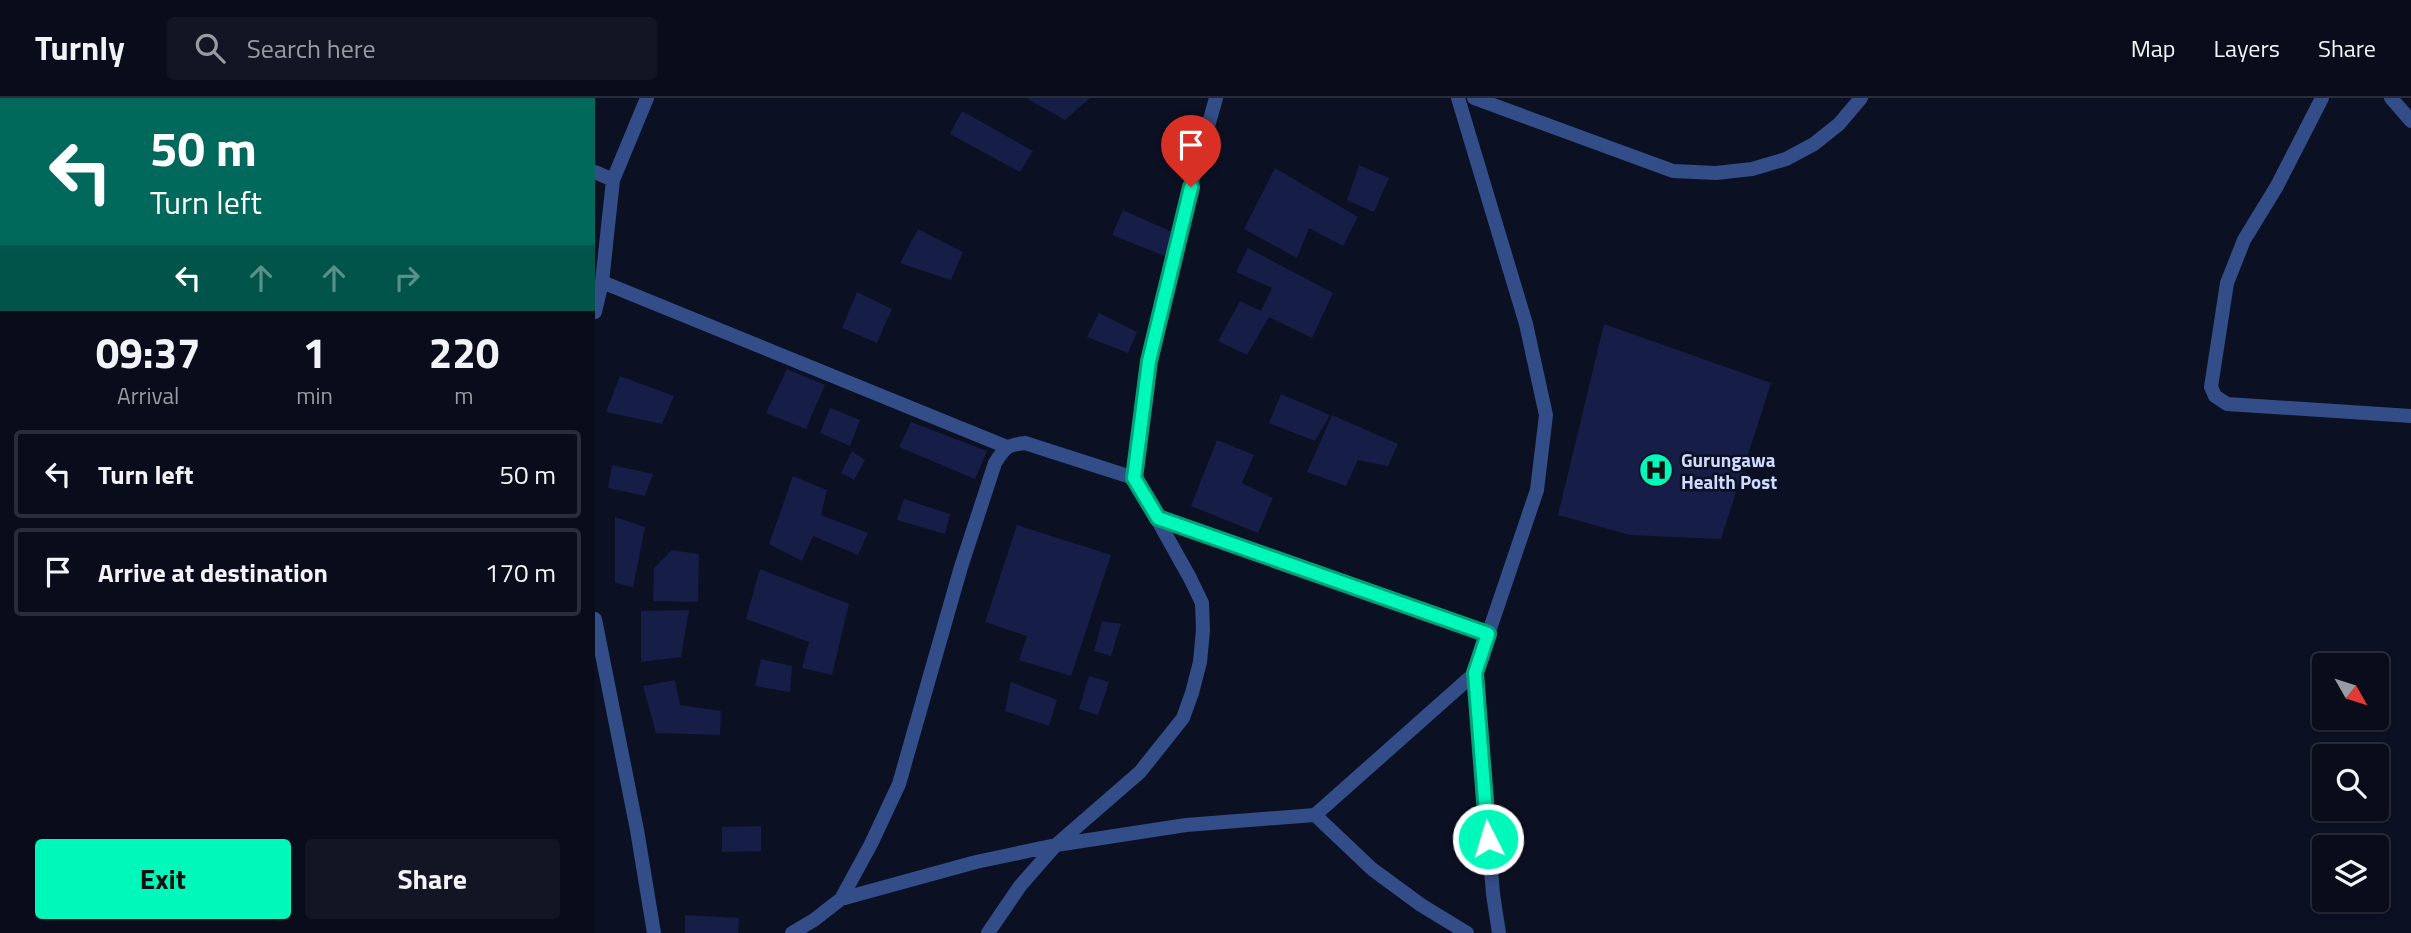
<!DOCTYPE html>
<style>
:root{--surface:#090c1a;--page:#121523;--text:#f1f3f6;--muted:#999ba2;--line:#292c39;--accent:#00f9ba}
body{margin:0;font-family:"Titillium Web",sans-serif;background:var(--page);color:var(--text);height:100vh;display:flex;flex-direction:column;font-size:26px;white-space:nowrap}
*{box-sizing:border-box;margin:0}
p{font-size:23px;color:var(--muted)}
.icon{flex:none;width:38px;height:38px;fill:none;stroke:currentColor;stroke-width:2;stroke-linecap:round;stroke-linejoin:round}
.map{position:relative;flex:1;overflow:hidden}
.drawer{display:flex;flex-direction:column;background:var(--surface);width:595px}
.drawer>*{flex:none}
.top-card{background:#00695c;color:#fff;overflow:hidden}
.needle{width:46px;rotate:129deg}
.buttons{position:absolute;left:1717px;top:555px;display:grid;gap:14px}
.buttons a{display:grid;place-items:center;width:77px;height:77px;border-radius:7px;background:var(--surface);box-shadow:0 2px 5px #0004,0 0 0 2px var(--line);font-size:35px}
.pin{position:absolute;display:grid;place-items:center;width:60px;height:60px;color:#fff;margin:-72px -30px;border-radius:50% 50% 50% 0;rotate:-45deg;box-shadow:0 0 7px #0007}
.pin .icon{rotate:45deg}
.me{position:absolute;width:77px;margin:-38px;rotate:355deg;stroke-linejoin:round;filter:drop-shadow(0 0 5px #0008)}
.turn{display:flex;align-items:center;gap:24px;height:147px;padding:0 35px;font-size:32px}
.turn .icon{width:91px;height:91px;stroke-width:2.5}
.turn b{display:block;font-size:49px;line-height:60px}
.lanes{display:flex;align-items:center;height:66px;padding:0 35px;background:#0003;justify-content:center;gap:35px;direction:ltr}
.lanes .off{opacity:.35}
.eta{display:flex;justify-content:space-evenly;align-items:center;height:119px;text-align:center}
.eta b{font-size:42px;font-weight:700;line-height:49px}
.cta{display:flex;gap:14px;margin-top:auto;padding:14px 35px}
.cta a{flex:1;height:80px;border-radius:7px;background:var(--accent);color:#111;font-size:28px;font-weight:700;line-height:80px;text-align:center}
.cta a+a{background:var(--page);color:var(--text)}
ul{padding:0;list-style:none}
li{display:flex;align-items:center;gap:21px;height:88px;margin:0 14px 10px;padding:0 21px;border:4px solid var(--line);border-radius:7px}
li div{flex:1}
li b{display:block;font-size:26px}
li em{font-style:normal}
header{display:flex;align-items:center;gap:42px;box-sizing:border-box;height:98px;padding:0 35px;background:var(--surface);border-bottom:2px solid var(--line)}
header strong{font-size:33px}
nav{display:flex;gap:38px;margin-inline-start:auto;font-size:24px}
.search{width:490px;height:63px;background:var(--page);display:flex;align-items:center;gap:18px;box-sizing:border-box;padding:0 24px;border-radius:7px;color:var(--muted);font-size:26px}
main{display:flex;flex:1;min-height:0}
.map>svg:first-child{display:block}
</style>
<header>
<strong>Turnly</strong>
<div class="search"><svg class="icon" aria-label="search" viewBox="0 0 24 24"><circle cx="10" cy="10" r="6"/><path d="M15 15l6 6"/></svg>Search here</div>
<nav><a>Map</a><a>Layers</a><a>Share</a></nav>
</header>
<main>
<section class="drawer">
<div class="top-card">
<div class="turn"><svg class="icon" aria-label="left" viewBox="0 0 24 24"><path d="M17 20v-9H6M10 6l-5 5 5 5"/></svg><div><b>50 m</b>Turn left</div></div>
<div class="lanes"><svg class="icon" aria-label="left" viewBox="0 0 24 24"><path d="M17 20v-9H6M10 6l-5 5 5 5"/></svg><svg class="icon off" aria-label="ahead" viewBox="0 0 24 24"><path d="M12 20V5M6 11l6-6 6 6"/></svg><svg class="icon off" aria-label="ahead" viewBox="0 0 24 24"><path d="M12 20V5M6 11l6-6 6 6"/></svg><svg class="icon off" aria-label="right" viewBox="0 0 24 24"><path d="M7 20v-9h11M14 6l5 5-5 5"/></svg></div>
</div>
<div class="eta">
<div><b>09:37</b><p>Arrival</p></div>
<div><b>1</b><p>min</p></div>
<div><b>220</b><p>m</p></div>
</div>
<ul>
<li><svg class="icon" aria-label="left" viewBox="0 0 24 24"><path d="M17 20v-9H6M10 6l-5 5 5 5"/></svg><div><b>Turn left</b></div><em>50 m</em></li>
<li><svg class="icon" aria-label="arrive" viewBox="0 0 24 24"><path d="M6 21V4h12l-3 4 3 4H6"/></svg><div><b>Arrive at destination</b></div><em>170 m</em></li>
</ul>
<div class="cta"><a>Exit</a><a>Share</a></div>
</section>
<div class="map">
<svg width="1816" height="835" viewBox="0 0 1816 835">
<rect width="100%" height="100%" fill="#0c1023"/>
<!-- building -->
<path fill="#161d46" d="M431,0H495L470,22Z
M367,13L438,53L425,74L355,36Z
M764,67L794,80L779,114L752,102Z
M680,70L763,119L748,148L714,130L702,160L649,131Z
M528,112L579,135L572,159L517,137Z
M323,131L368,154L356,182L305,165Z
M653,150L738,195L717,240L674,219L652,257L623,243L645,203L666,213L677,190L641,174Z
M262,194L297,211L282,245L247,230Z
M504,215L542,234L533,255L492,239Z
M1009,226L1176,285L1126,441L1035,437L963,417Z
M192,271L230,287L211,331L171,315Z
M25,278L79,298L67,326L11,314Z
M686,296L735,317L720,343L674,325Z
M235,310L265,322L255,348L225,335Z
M737,317L803,346L793,368L763,362L751,388L712,374Z
M316,324L392,353L380,381L304,349Z
M622,342L659,357L647,385L678,400L663,435L596,408Z
M257,353L270,362L259,382L246,375Z
M17,367L58,376L50,398L13,390Z
M198,378L232,392L226,417L273,435L263,457L218,438L207,463L174,446Z
M309,401L355,416L350,436L302,422Z
M20,419L50,429L38,489L20,485Z
M422,427L516,457L476,578L424,562L432,538L390,524Z
M77,452L104,456L103,504L58,503L59,470Z
M165,471L254,506L237,577L207,570L214,544L151,521Z
M94,512L86,559L46,564V513Z
M507,523L526,526L516,558L499,553Z
M166,561L197,568L195,594L160,588Z
M494,578L514,584L503,617L484,611Z
M80,582L85,607L126,613L125,637L61,635L48,588Z
M416,584L462,602L454,628L410,613Z
M166,728V753L127,754V729Z
M90,817L144,820L143,835H90Z"/>
<g fill="none" stroke-linecap="round" stroke-linejoin="round">
<!-- minor -->
<path stroke="#324d87" stroke-width="14" d="M863,0L931,226L951,317L942,392L880,575L898,796L904,835
M879,0L1078,73L1121,75L1157,71L1191,61L1219,46L1244,26L1266,0
M1727,0L1682,88L1649,142L1632,185L1616,289L1620,298L1632,306L1816,318
M1796,0L1816,23
M0,74L18,82
M7,184L412,349
M0,214L7,184L18,82L52,0
M563,420L893,536
M0,521L42,732L59,835
M720,717L777,771L826,807L872,835
M246,801L276,746L304,686L366,469L400,365C410,349 412,347 430,345L539,380
M197,835L219,822L246,801L381,764L461,747L591,727L720,717L880,575
M393,835L425,788L461,747L545,674L588,620L597,595L605,564L608,532L607,505L595,480L539,380L554,263L596,88L621,0"/>
</g>
<g fill="none" stroke-linecap="round" stroke-linejoin="round">
<!-- route casing -->
<g stroke="#00a279" stroke-width="18">
<path id="route" d="M596,89L554,263L539,380L563,420L893,536L880,575L893,741"/>
</g>
<!-- route -->
<use href="#route" stroke="#00f9ba" stroke-width="12"/>
</g>
<!-- icons -->
<defs>
<g id="hospital-disc" transform="scale(1.75)"><circle r="9.5" fill="#00f9ba" stroke="#0c1023"/><path d="M-5-5h3v3.5h4V-5h3V5h-3V1.5h-4V5h-3Z" fill="#111"/></g>
</defs>
<g fill-rule="evenodd">
<use href="#hospital-disc" x="1061" y="372"/>
</g>
<g text-anchor="middle" dominant-baseline="central" stroke-width="5" stroke-linejoin="round" paint-order="stroke">
<!-- poi labels -->
<g font-size="19" font-weight="bold" fill="#cedaff" stroke="#0c1023" text-anchor="start">
<text x="1086" y="361">Gurungawa<tspan x="1086" dy="22">Health Post</tspan></text>
</g>
</g>
</svg>
<div class="buttons">
<a><svg class="needle" viewBox="-14 -14 28 28"><path d="M0-13l5 13h-10z" fill="#e53935"/><path d="M0 13l5-13h-10z" fill="#999ba2"/></svg></a>
<a><svg class="icon" aria-label="search" viewBox="0 0 24 24"><circle cx="10" cy="10" r="6"/><path d="M15 15l6 6"/></svg></a>
<a><svg class="icon" aria-label="layers" viewBox="0 0 24 24"><path d="M12 4l9 5-9 5-9-5zM3 14l9 5 9-5"/></svg></a>
</div>
<div class="pin" style="left:596px;top:89px;background:#d93025"><svg class="icon" aria-label="arrive" viewBox="0 0 24 24"><path d="M6 21V4h12l-3 4 3 4H6"/></svg></div>
<svg class="me" style="left:893px;top:741px" viewBox="-20 -20 40 40"><circle r="17" fill="#00f9ba" stroke="#fff" stroke-width="3"/><path d="M0-11L8 9 0 5-8 9z" fill="#fff"/></svg>
</div>
</main>
